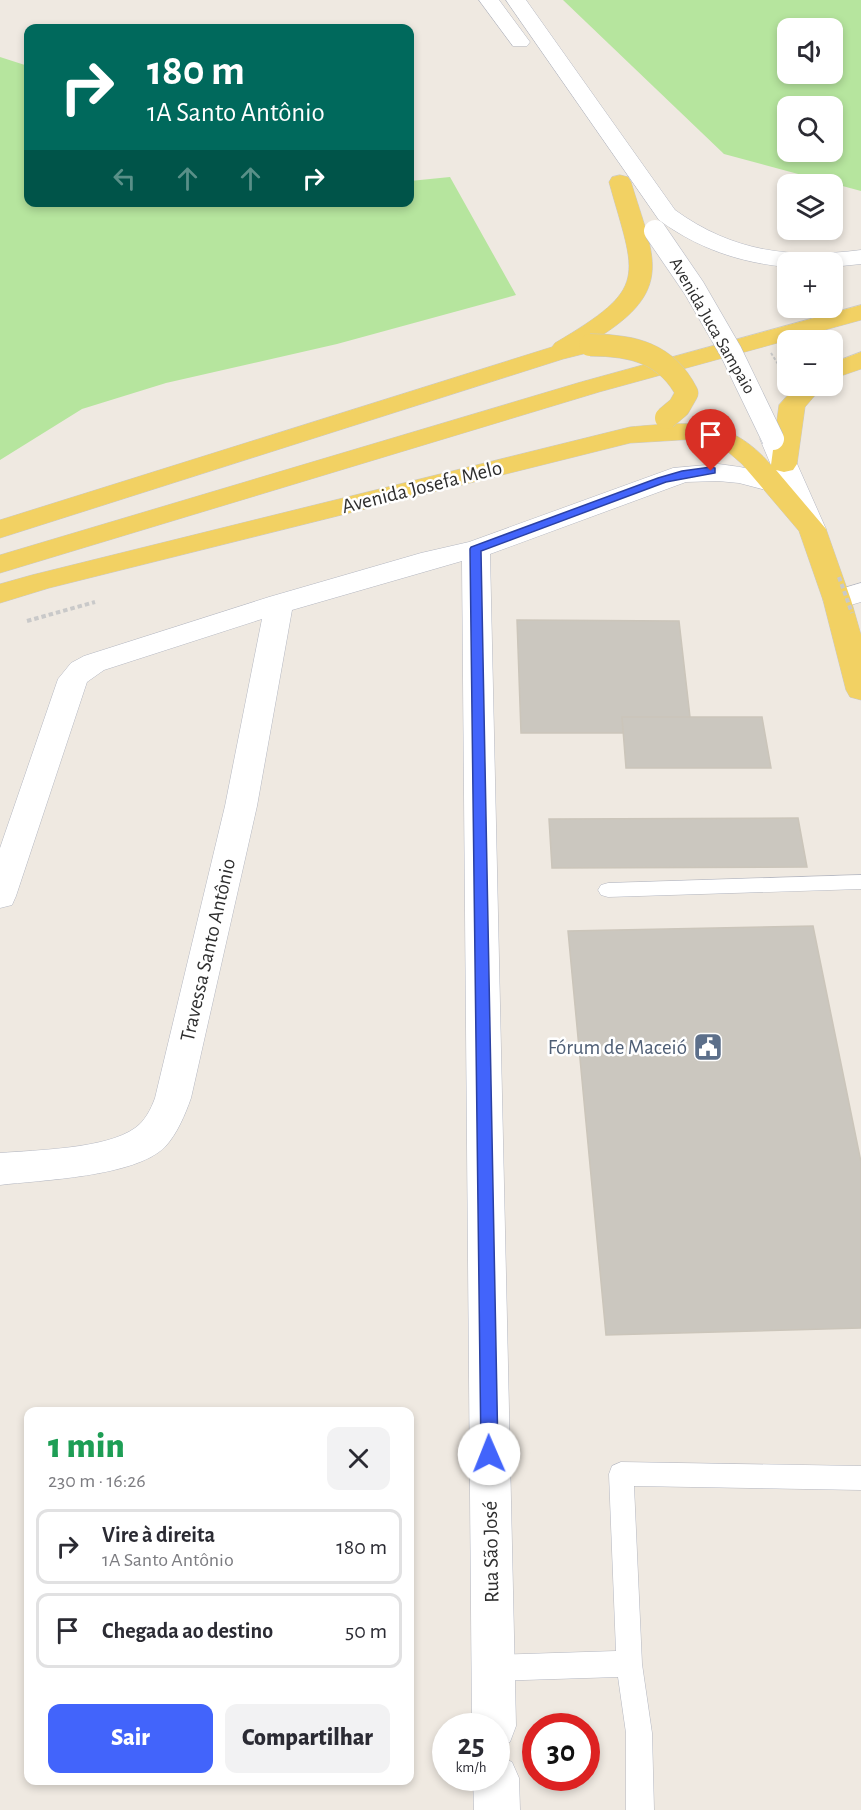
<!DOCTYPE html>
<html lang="pt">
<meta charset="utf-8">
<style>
:root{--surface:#fff;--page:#f2f2f3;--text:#2b2b33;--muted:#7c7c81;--line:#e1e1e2;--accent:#4264fb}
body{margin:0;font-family:"Alegreya Sans",sans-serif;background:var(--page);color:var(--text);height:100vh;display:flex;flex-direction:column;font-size:22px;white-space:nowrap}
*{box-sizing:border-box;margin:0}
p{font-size:20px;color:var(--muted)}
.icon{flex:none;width:33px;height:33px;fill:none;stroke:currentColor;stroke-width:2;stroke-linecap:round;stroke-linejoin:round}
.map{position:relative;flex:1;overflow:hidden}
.sheet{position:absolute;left:24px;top:1407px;width:390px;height:378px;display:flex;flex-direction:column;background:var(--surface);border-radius:12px;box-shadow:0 3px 9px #0003}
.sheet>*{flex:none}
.banner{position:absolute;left:24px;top:24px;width:390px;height:183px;border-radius:12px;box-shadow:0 3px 9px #0003;background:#00695c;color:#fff;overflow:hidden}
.fabs{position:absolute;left:777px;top:18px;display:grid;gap:12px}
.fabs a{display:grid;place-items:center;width:66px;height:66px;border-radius:12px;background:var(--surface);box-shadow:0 3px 9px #0003;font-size:30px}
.speed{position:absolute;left:432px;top:1713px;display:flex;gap:12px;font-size:30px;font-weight:700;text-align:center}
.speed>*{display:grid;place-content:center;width:78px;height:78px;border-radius:50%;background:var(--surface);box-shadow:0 3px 9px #0003;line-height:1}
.speed small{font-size:15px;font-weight:400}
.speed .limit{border:9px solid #d22;background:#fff;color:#111}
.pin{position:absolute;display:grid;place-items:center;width:51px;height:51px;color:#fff;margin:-62px -26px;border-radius:50% 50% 50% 0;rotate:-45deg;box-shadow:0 0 6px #0007}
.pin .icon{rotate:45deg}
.me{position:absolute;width:66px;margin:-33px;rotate:359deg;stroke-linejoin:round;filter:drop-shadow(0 0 4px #0008)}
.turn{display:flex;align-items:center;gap:21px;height:126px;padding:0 24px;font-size:27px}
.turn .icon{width:78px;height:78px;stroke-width:2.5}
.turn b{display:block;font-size:42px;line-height:51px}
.lanes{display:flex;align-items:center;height:57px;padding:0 24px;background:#0003;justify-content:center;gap:30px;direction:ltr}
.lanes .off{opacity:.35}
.round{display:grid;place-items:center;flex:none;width:63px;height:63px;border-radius:12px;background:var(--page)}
.overview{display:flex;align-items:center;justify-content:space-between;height:102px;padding:0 24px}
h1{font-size:36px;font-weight:800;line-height:45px;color:#1e9e55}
.cta{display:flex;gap:12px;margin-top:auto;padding:12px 24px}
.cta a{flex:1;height:69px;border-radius:12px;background:var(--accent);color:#fff;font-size:24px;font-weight:800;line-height:69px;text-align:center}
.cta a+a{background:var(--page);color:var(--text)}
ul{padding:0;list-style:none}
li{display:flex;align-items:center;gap:18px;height:75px;margin:0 12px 9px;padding:0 12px;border:3px solid var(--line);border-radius:12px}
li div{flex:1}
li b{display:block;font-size:22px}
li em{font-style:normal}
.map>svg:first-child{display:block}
</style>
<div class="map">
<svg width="861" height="1810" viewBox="0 0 861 1810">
<rect width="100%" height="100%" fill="#efe9e1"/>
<!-- green -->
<path fill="#b6e59e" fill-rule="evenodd" d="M563,0H861V191L724,154ZM788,28H832V74H788ZM788,106H832V152H788Z
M0,57L28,66V202H410V181L450,177L516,295L337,344L166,383L82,409L0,460Z"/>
<!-- building -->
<path fill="#cbc7bf" stroke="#cbc5ba" stroke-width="1.5" d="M517,620L679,621L690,717H622L623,733H521Z
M622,717H762L771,768H626Z
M798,818L807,867L552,868L549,819Z
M813,926L861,1162V1328L606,1335L568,931Z"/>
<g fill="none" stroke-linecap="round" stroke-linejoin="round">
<!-- service casing -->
<g stroke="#b4b7c1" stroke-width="1">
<path id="service" d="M861,875V889L608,897L601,895L598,890L601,885L608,883Z
M621,1462L861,1466V1490L634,1486L642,1664L652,1733L654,1810H626V1733L618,1677L493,1681L484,1677L480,1668L484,1659L493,1655L616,1651L609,1474L612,1466Z"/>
</g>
<!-- minor casing -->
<g stroke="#b4b7c1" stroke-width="1">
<path id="minor" d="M718,464C734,466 777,471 786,484L782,490L773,492L739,483L718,481L686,482L490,554L516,1726L510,1742L496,1747V1726H472L462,561L292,610L257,806L191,1098C185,1115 177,1134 165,1147C135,1177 41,1180 0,1185V1153C36,1150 106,1149 135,1128C145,1121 151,1109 155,1098L225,806L262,619L104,670L87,682L16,896L12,905L0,908V848L58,679L71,663L84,656L269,597L421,553L469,542L673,468Z
M861,583V602L837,609L827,607L823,600L827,593Z
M496,1755L512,1762L519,1778L520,1810H474L473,1778H496Z"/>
</g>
<!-- secondary casing -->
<g stroke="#b4b7c1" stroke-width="1">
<path id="secondary" d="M479,0H499L530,42L527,46H513Z
M506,0H526L675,210C733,252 791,259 861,250V264L832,267V262H788V267C740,263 697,248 659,220Z
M773,431L782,433L786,439L826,529L822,535L812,538L802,535L798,529L760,439L764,433Z"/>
</g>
<!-- primary casing -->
<g stroke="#c9c9c9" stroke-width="1">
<path id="primary" d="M620,175L628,177L631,182C654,258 676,290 596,339L602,345L599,350L563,359L0,538V520L552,347L555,343C650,287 636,279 609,182L612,177Z
M861,305V320L599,392L0,573V555L581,382Z
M861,352V369L832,379V363Z
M796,386H823L805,407L797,464L793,470L784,472L776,470L826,529L851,600L861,635V700L850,697L846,690L823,600L799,531L742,464L727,451L696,439L630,443L49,588L0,603V584L32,575L630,427C689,422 729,416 771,465L779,405Z"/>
</g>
<!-- path -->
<path stroke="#c9c9c9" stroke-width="4" stroke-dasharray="4.5 3" stroke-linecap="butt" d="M27,621L95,602"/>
<!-- service -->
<use href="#service" fill="#fff" fill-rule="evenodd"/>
<!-- minor -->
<use href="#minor" fill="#fff" fill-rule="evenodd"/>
<!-- secondary -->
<use href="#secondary" fill="#fff" fill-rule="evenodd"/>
<!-- primary -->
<use href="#primary" fill="#f2d163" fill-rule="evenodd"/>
<!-- secondary-bridge casing -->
<g stroke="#b4b7c1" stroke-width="23" stroke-linecap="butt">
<path id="secondary-bridge" d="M655,231L694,288L731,352L773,439"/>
</g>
<!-- primary-bridge casing -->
<g stroke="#c9c9c9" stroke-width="23" stroke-linecap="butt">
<path id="primary-bridge" d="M590,345C632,345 667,353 687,393L679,407L666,418"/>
</g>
<!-- path-bridge-far1 -->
<path stroke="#c9c9c9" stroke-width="2" stroke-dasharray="3 2" stroke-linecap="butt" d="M771,353L785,375"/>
<!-- path-bridge -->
<path stroke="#c9c9c9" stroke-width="4" stroke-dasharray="4.5 3" stroke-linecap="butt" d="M839,577L852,613"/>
<!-- secondary-bridge -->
<use href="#secondary-bridge" stroke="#fff" stroke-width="22"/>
<!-- primary-bridge -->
<use href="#primary-bridge" stroke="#f2d163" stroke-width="22"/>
</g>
<!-- route -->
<path fill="#4264fb" stroke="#2b41a3" stroke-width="1.5" d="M711,467L715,468V473L666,482L481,551L498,1454L495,1459L489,1461L483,1459L481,1454L470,549L471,547L658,478L682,471Z"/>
<!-- icons -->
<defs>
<g id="civic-square" transform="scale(1.5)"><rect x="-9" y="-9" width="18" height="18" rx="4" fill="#5c6f8a" stroke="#fff"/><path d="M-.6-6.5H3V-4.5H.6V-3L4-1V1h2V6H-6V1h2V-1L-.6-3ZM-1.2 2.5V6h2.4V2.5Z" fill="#fff"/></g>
</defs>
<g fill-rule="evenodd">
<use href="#civic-square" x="708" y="1047"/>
</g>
<g text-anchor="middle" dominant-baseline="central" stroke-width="5" stroke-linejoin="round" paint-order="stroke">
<!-- far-street labels -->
<g font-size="18" fill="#2e2e2e" stroke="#fff">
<text transform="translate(712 326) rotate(60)">Avenida Juca Sampaio</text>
</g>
<!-- street labels -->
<g font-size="21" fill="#2e2e2e" stroke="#fff">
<text transform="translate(422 487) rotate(-14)">Avenida Josefa Melo</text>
<text transform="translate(208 950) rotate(-77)">Travessa Santo Antônio</text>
<text transform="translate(491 1552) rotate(-91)">Rua São José</text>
</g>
<!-- service labels -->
<g font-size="21" fill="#4e5e75" stroke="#fff" text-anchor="end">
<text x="687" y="1047">Fórum de Maceió</text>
</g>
</g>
</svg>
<div class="fabs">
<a><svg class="icon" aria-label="sound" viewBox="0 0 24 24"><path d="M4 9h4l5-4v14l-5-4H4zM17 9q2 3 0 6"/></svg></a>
<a><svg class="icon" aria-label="search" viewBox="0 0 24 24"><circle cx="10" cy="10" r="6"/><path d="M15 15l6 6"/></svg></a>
<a><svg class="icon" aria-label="layers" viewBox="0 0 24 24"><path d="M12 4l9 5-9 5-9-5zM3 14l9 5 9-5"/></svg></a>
<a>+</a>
<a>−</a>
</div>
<div class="speed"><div>25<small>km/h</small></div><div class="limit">30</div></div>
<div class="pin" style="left:711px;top:471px;background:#d93025"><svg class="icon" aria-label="arrive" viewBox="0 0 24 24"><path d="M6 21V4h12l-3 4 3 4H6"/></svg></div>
<svg class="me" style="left:489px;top:1454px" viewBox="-20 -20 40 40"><circle r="19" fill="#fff"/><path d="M0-13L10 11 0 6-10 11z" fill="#4264fb"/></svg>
<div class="banner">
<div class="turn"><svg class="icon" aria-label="right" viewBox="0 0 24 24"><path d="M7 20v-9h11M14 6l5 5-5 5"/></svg><div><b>180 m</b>1A Santo Antônio</div></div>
<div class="lanes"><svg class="icon off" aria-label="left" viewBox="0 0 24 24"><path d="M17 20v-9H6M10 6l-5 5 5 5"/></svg><svg class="icon off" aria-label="ahead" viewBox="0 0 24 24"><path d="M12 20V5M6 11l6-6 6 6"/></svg><svg class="icon off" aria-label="ahead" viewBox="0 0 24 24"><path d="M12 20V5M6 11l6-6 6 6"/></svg><svg class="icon" aria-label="right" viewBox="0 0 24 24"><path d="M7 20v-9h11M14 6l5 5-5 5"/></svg></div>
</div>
<section class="sheet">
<div class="overview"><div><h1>1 min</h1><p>230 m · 16:26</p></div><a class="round"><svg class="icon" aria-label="close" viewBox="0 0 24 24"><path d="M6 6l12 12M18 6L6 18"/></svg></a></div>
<ul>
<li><svg class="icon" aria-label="right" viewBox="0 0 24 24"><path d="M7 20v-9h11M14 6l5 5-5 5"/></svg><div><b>Vire à direita</b><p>1A Santo Antônio</p></div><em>180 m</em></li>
<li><svg class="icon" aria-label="arrive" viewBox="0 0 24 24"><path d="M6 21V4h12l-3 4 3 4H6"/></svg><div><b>Chegada ao destino</b></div><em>50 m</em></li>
</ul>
<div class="cta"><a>Sair</a><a>Compartilhar</a></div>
</section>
</div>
